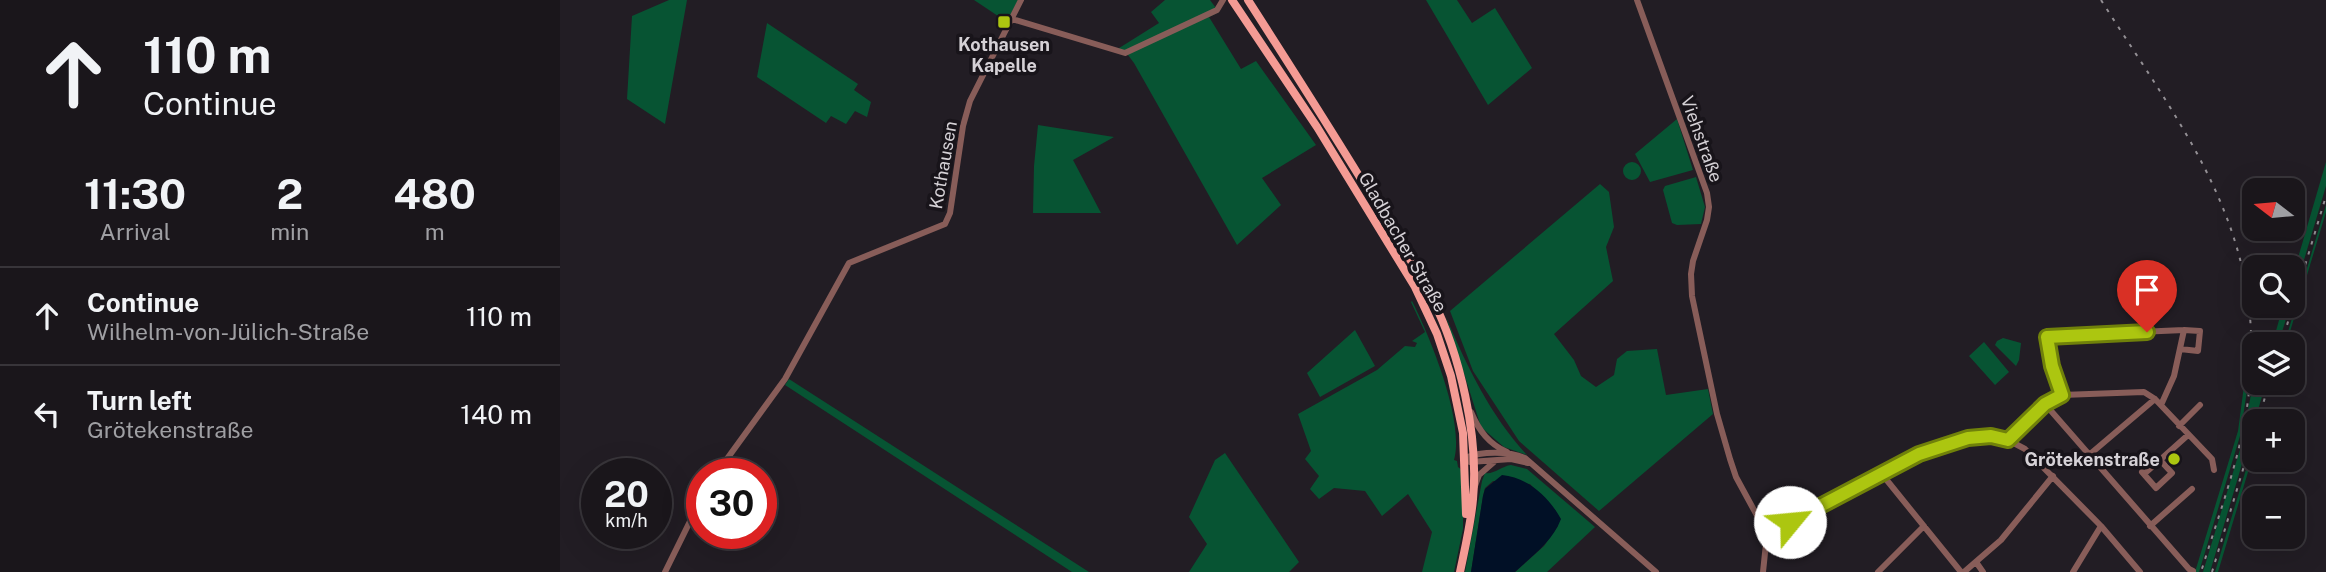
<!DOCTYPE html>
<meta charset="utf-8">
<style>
:root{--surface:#1a161b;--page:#231f24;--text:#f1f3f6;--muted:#9f9fa3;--line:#38353a}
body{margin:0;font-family:"Public Sans",sans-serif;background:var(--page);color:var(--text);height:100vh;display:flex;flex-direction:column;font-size:26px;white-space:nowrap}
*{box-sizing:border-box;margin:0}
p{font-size:23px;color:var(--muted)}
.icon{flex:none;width:38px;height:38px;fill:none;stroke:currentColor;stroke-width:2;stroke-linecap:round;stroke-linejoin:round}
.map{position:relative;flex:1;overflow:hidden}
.side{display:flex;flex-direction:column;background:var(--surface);width:560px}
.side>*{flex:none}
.guide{background:#1a161b;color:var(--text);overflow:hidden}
.needle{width:46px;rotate:286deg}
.tools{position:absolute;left:1682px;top:178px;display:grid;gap:14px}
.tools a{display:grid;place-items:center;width:63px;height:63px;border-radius:14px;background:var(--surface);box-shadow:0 7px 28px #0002,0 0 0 2px var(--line);font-size:35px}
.speed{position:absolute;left:21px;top:458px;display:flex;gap:14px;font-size:35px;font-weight:700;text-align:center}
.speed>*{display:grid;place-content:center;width:91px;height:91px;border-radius:50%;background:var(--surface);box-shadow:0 7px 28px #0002,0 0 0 2px var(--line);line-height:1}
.speed small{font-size:18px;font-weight:400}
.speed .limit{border:10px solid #d22;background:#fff;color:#111}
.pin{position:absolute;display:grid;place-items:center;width:60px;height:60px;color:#fff;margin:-72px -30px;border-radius:50% 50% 50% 0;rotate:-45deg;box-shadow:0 0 7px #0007}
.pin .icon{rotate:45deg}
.me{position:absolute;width:77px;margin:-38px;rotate:62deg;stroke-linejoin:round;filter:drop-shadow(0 0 5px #0008)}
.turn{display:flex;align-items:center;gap:24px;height:147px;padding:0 28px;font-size:32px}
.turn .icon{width:91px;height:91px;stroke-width:2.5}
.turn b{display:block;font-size:49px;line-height:60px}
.eta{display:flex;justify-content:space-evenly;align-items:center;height:119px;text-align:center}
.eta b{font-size:42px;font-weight:700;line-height:49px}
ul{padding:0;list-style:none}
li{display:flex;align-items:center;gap:21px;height:98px;padding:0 28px;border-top:2px solid var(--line)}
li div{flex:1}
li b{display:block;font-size:26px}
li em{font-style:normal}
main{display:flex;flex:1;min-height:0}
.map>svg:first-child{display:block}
</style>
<main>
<section class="side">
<div class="guide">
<div class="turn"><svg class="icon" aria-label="ahead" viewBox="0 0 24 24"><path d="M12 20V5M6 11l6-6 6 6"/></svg><div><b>110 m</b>Continue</div></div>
</div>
<div class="eta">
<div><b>11:30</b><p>Arrival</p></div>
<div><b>2</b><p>min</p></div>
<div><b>480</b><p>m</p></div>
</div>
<ul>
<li><svg class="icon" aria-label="ahead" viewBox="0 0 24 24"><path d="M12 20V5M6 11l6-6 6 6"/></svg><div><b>Continue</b><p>Wilhelm-von-Jülich-Straße</p></div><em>110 m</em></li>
<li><svg class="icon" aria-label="left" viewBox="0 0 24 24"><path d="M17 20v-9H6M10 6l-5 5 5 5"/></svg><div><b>Turn left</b><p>Grötekenstraße</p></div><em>140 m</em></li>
</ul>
</section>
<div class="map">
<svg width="1766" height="572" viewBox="0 0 1766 572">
<rect width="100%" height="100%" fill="#221d24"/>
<!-- green -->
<path fill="#075433" d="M109,0H127L105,124L67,99L72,16Z
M414,0H458L447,22Z
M605,0H650L659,12L649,17L681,69L696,61L756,145L702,178L721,205L677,245L574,63L565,51L556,50L599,23L591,12Z
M866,0H897L912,23L935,8L972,68L928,105Z
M207,23L298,84L294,90L311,102L307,117L295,111L286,124L271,116L266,123L197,77Z
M1117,119L1133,170L1090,182L1075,154Z
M478,125L554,137L513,160L541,213H473L474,166Z
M1063 171a9 9 0 1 1 18 0a9 9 0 1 1-18 0Z
M1766,162V186L1733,297V275Z
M1136,177L1145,207L1141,224L1117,225L1112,223L1103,190L1105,186Z
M1040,184L1049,192L1054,227L1046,247L1053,281L994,334L1014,360L1021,376L1036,387L1054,375L1057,359L1067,351L1097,349L1106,395L1148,389L1153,414L1039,511L959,441L913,371L890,311Z
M1766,205V212L1726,345H1724Z
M852,301C870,337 905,421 894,460L897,461L898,467L903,471V529L894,572H862L872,532L848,494L822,516L805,491L774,488L759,499L750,489L759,476L745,459L751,451L738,414L817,370L845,346L855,347L857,343L852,341L865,332L851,302Z
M1723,306H1730L1718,345H1712Z
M886,317C908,369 931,416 967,455L944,447L921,427Z
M795,330L815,366L760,397L747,373Z
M1443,338L1461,343L1459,360L1456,366L1435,345L1437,341Z
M1424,342L1449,372L1435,385L1409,356Z
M1685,378H1689L1680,436L1639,572H1635L1678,431Z
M229,379L529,572H512L225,385Z
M1700,383H1706L1650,572H1643L1681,446L1693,384L1699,385Z
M1694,443V452L1658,572H1655Z
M665,453L739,562L729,572H629L647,544L629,517L655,460Z
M951,465L967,469L1035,527L987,572H955L984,546L998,526L996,511L970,484L933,481L925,488L923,496L911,572H905L922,481L925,473C933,475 942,466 951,465Z"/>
<!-- water -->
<path fill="#011026" d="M942,475C967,477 989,497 1001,519C993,541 972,556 955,572H911L923,496L925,489Z"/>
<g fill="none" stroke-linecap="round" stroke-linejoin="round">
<!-- minor -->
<path stroke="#885d59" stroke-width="6" d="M1077,0L1147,193L1149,207L1147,220L1133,261L1131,274L1132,296L1157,414L1170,459L1176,477L1207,534L1203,572
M452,19L565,53L657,10L663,0
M1620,349L1638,351L1640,331L1624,330
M1502,395L1492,366L1487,336L1624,330L1614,376L1601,405
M1485,404L1629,569L1633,571
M911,412C919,431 929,444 947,452
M1619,426L1640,405
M1448,440L1485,404L1502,395L1584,392L1595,399L1652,459L1654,470
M1529,455L1595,399
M905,458C922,451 948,451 965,458L1096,572
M1600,460L1628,435
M910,462L951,459L968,463
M1582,472L1596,488L1612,473L1600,460L1584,474
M1321,473L1401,572
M156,474L225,379L289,263L385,224L390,213L403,126L410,101L461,0
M915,486L919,475L934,462
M1590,526L1632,489
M1207,534L1359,454L1408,437L1431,436L1448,440L1465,449L1541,526L1580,572
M1416,562L1423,572
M105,572L142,497
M1318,572L1364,526
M1404,572L1441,540L1493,476
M1513,572L1541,526"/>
<!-- major -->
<path stroke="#f49b94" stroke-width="8" d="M672,0L757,127L855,287L877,334L891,376L903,433L906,514
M688,0C731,67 774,134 815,202C834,234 855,265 872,298C900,354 919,436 913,499C911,523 905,548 900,572"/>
<!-- rail -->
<path stroke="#938f94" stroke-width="2" stroke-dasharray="3.5 7" stroke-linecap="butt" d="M1541,0C1628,137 1714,240 1686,414C1677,467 1657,520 1641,572
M1721,345L1766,196
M1698,422L1709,383
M1652,572L1694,433"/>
</g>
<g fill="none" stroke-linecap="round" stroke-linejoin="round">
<!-- route casing -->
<g stroke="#70810a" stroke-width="18">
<path id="route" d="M1230,522L1359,454L1408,438L1431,436L1448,440L1485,404L1502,395L1492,366L1487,337L1587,332"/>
</g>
<!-- route -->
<use href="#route" stroke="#acc610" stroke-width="12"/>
</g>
<!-- markers -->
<g fill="#acc610" stroke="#18141a" stroke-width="2.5">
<rect x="437" y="15" width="14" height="14" rx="3.5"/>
<circle cx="1614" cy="459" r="7"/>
</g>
<g text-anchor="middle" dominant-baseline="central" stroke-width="7" stroke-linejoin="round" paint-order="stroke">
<!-- poi labels -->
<g font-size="18" font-weight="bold" fill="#d5d1d6" stroke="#18141a">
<text x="444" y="44">Kothausen<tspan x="444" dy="21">Kapelle</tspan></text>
<text x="1600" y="459" text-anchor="end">Grötekenstraße</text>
</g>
<!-- street labels -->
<g font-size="18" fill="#d5d1d6" stroke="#18141a">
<text transform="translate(1142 139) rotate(70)">Viehstraße</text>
<text transform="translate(383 165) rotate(-80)">Kothausen</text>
<text transform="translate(843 242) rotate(60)">Gladbacher Straße</text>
</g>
</g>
</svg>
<div class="tools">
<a><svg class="needle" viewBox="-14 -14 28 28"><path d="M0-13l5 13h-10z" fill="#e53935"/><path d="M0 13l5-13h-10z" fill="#9f9fa3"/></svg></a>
<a><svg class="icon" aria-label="search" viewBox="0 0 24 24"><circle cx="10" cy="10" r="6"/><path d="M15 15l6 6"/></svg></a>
<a><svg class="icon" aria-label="layers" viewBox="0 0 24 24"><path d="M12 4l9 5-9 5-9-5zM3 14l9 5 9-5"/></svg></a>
<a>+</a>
<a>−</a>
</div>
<div class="speed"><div>20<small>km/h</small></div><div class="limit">30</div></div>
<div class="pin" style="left:1587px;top:332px;background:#d93025"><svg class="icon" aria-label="arrive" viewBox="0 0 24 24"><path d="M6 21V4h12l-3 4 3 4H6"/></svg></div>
<svg class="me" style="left:1230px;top:522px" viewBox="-20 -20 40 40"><circle r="19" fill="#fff"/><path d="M0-13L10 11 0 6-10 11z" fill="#acc610"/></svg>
</div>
</main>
